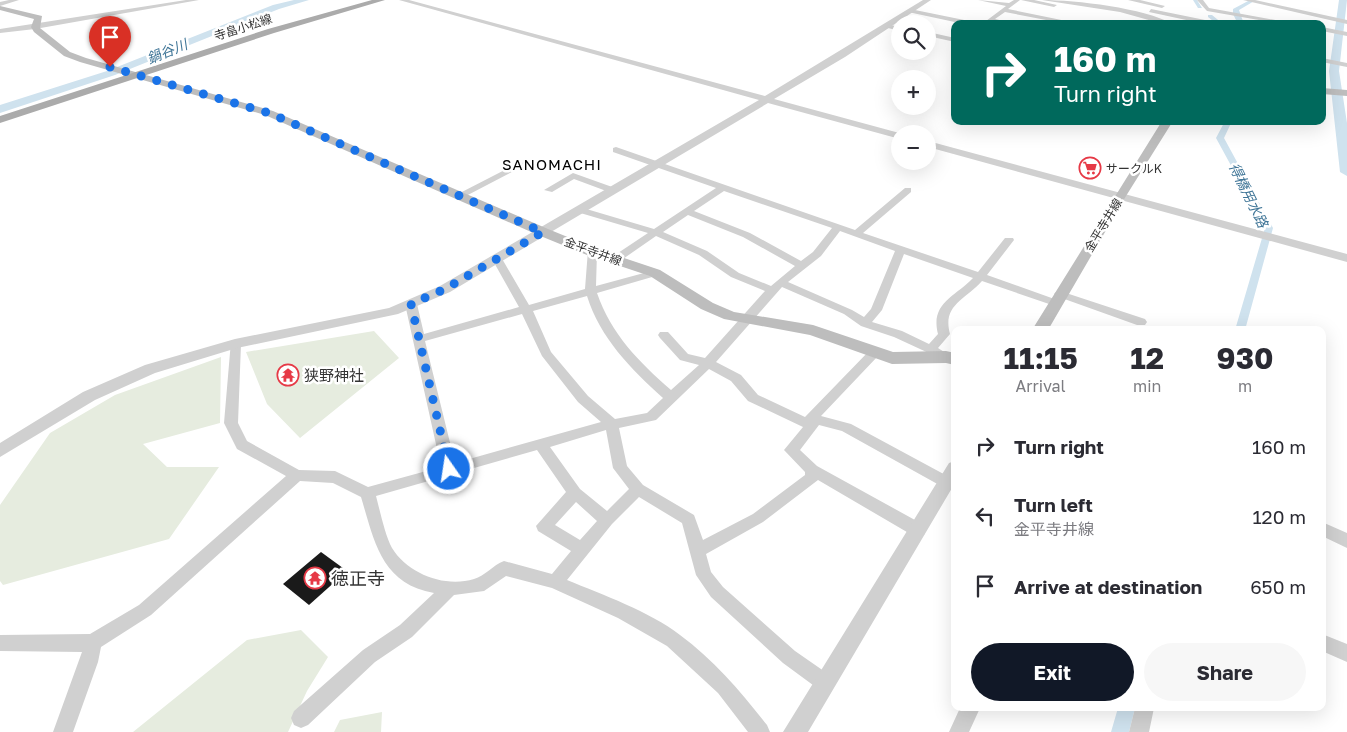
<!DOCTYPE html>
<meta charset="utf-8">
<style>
:root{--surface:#fff;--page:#f7f7f7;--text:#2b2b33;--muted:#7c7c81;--accent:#111827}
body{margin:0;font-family:"Golos Text","Noto Sans JP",sans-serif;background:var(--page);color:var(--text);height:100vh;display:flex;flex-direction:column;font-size:19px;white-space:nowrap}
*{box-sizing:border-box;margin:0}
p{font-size:16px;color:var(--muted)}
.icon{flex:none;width:28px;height:28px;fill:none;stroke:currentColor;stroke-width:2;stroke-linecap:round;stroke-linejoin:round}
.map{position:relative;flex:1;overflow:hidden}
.sheet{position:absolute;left:951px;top:326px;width:375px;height:385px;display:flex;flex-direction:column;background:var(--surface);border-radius:10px;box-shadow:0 5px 20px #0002}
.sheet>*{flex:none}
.banner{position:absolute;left:951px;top:20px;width:375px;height:105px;border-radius:10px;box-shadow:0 5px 20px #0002;background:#00695c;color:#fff;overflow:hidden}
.controls{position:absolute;left:891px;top:15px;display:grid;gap:10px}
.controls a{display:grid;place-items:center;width:45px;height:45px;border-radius:50%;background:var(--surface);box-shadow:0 5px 20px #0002;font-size:25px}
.pin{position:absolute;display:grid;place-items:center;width:42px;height:42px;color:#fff;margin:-51px -21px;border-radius:50% 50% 50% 0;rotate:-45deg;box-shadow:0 0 5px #0007}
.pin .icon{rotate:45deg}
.me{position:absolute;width:55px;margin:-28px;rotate:347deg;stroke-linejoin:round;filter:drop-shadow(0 0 4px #0008)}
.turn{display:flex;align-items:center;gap:18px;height:105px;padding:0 20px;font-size:22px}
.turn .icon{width:65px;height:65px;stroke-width:2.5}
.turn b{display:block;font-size:35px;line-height:42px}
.eta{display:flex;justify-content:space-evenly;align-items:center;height:85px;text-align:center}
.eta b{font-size:30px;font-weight:700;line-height:35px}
.action{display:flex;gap:10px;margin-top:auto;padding:10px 20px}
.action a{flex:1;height:58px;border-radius:30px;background:var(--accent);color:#fff;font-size:20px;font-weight:700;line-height:58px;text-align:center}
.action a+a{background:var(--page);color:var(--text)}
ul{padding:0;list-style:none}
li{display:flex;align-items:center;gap:15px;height:70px;padding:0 20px}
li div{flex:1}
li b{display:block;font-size:19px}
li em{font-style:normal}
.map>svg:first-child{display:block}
</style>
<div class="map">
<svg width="1347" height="732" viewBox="0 0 1347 732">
<rect width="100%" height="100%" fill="#fff"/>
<!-- green -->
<path fill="#e6ecdf" d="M374,331L399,358L300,438L267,404L246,352Z
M221,357L220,423L143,444L167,467H219L169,539L3,585L0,581V505L50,433L115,395Z
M301,630L328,657L307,691L288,732H133L247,640Z
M382,712L381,732H334L340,720Z"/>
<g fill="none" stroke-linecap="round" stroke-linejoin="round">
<!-- canal -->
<path fill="#cfe2ee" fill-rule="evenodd" d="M1193,0H1197L1202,8H1198Z
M1250,0H1256L1239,10L1244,24H1238L1233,14V9Z
M1208,15H1212L1223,24H1217L1208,17Z
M1225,121H1232L1224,138L1273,228L1245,330H1235L1265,228L1216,138Z
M1118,708H1135L1129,732H1111Z"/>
<!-- river -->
<path fill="#cfe2ee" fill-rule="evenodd" d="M294,0H309L279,9L115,75L0,113V105L107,71L273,5Z
M1339,0H1347L1339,71L1347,123V176L1340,172L1329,71Z"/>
</g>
<!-- building -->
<path fill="#1a1a1a" d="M321,552L347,571L309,605L283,584Z"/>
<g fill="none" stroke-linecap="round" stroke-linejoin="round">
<!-- minor -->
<path fill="#d0d0d0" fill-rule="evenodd" d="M9,0H19L0,6V2Z
M186,0H199L35,29L0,33V29Z
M978,0L1009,3L1014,0H1020L1008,9L1081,24H1067L1005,12L995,19L1017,24L992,22L982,24L1006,6Z
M1021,0H1034L1057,5L1054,7Z
M1042,0C1076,0 1144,8 1173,24H1163L1120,12Z
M1128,0H1140L1165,6L1162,8Z
M1197,0H1203L1209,8L1297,24H1282L1207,11Z
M910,9L974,22L977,24H964L908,12Z
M1151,9L1205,20L1208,22L1205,24L1149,12Z
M886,24L900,27V31L884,27Z
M1322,27L1347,32V36L1322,31Z
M928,32L955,38V42L928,36Z
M1322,58L1347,63V67L1322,62Z
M616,147L855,230L905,188H911V192L863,233L978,272L1005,238H1013L1014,240L987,275L1060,301L1062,303L1056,306L1052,305L982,281C965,300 942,305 950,334L938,348L952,357L946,361L894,337L861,326L844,314L782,287L716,362L741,375L758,395L805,417L870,350H878L880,353L878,356L821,416L851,424L951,478L953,482L951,486L946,488L941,486L842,431L819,425L800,450L817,466L924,525L926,530L924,535L918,536L912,535L818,480L763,522L706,554L711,572L723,587L795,651L831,676L833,682L831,688L824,691L817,688L783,663L711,597L696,575L682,523L639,497L612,524L567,580C603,595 649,611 680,635C714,660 741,692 767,725L770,732H748L718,693L667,646L618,618L552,588L506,576L484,591L454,595L412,637L375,662L308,725L301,728L294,725L291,718L294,711L363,650L400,625L434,593C381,584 374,540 361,497L333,483L300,481L151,615L101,647L98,662L73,732H53L82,652L0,651V635L90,634L139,605L286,476L237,449L224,423L231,341H239L241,344L238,423L247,441L299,470L335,471L368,487L441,467L405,304L411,301L417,304L424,334L519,307L492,259L493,257H501L529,305L585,289L588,250H596L597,252L596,286L655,270L659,271L660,273L659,275L597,293C611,334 639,362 671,390L699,365L680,360L660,338L658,335L660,332H668L688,354L705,358L765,291L731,277L699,255L656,236L620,261H612V257L648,233L577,212V208H583L654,229L716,188L613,152V148ZM724,191L832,228L813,252L801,261L750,233L694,211ZM688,215L743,237L795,266L771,286L739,273L707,251L663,232ZM840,231L895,251L871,309L864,317L852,310L788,282L821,256ZM904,254L973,278C955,297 930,303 938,334L929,344L902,331L872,322L882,310ZM587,296C600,338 631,369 663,398L647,413L615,419L588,396L551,352L533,311ZM522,314L542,356L578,402L601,422L455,463L425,341ZM709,369L731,381L748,401L803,427L784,450L805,472V475L753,514L703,540L694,515L643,485L627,466L619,428L656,420ZM606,430L613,468L629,489L607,511L580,489L550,447ZM537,450L566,492L536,526L538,531L571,551L552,574L504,561C493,565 485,576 474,579C445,588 408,574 392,548C385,535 380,511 376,496ZM576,502L597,521L580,540L555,525Z
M520,162L527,164L464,197L461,198L456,195Z
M573,173L615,188L617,190L609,192L574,179L552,192L544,190Z
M1060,291L1145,319L1147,322L1145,325H1137L1056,296L1054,294L1056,292Z
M1322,522L1347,533V548L1322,536Z
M1322,634L1347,644V662L1322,651Z
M960,708H980L969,732H949Z
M1135,708H1154L1149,732H1129Z"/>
<!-- tertiary -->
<path fill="#d0d0d0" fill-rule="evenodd" d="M399,0H409L765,96L923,0H931L845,57L774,99L903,134H900V139L768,103L450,292L398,314L237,348L155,373L95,400L0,457V443L83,392L145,365L235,339L389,308L440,286L759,100Z
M1243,0H1255L1347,20V24Z
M928,141L1347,254V262L928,147Z
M955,461V483L808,732H783L949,463Z"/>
<!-- secondary -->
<path fill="#bdbdbd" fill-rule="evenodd" d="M0,6L42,16L40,28L70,52L86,58L273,111L548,229L597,249L660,270L713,303L734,312L813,325L893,352L946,351L955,353V365L946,363L892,364L810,335L724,319L701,309L650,276L587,255L538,235L265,115L80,62L64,56L34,32L31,27L34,19L0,10Z
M1322,88L1347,90V96L1322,94Z
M1162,121H1173L1126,196L1048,330H1032Z"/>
<!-- primary -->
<path fill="#ababab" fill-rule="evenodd" d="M372,0H385L274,33L0,123V116L268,29Z"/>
</g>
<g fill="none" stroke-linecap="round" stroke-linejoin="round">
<!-- route -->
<path stroke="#1a73e8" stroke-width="9" stroke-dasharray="0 16.2" d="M110,67L269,113L543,232L445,289L411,304L449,469"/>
</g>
<!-- icons -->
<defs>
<g id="supermarket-ring" transform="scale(1.125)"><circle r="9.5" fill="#fff" stroke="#e63946" stroke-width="1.5"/><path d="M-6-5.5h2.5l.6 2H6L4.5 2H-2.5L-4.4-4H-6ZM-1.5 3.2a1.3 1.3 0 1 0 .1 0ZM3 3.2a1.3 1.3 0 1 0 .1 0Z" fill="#e63946"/></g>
<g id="temple-ring" transform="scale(1.125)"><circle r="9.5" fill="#fff" stroke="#e63946" stroke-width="1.5"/><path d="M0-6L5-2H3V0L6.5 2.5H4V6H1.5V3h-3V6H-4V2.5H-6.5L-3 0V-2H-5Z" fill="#e63946"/></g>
</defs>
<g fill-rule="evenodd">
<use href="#supermarket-ring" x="1090" y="168"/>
<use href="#temple-ring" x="288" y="375"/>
<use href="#temple-ring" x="315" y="578"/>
</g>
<g text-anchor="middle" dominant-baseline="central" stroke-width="5" stroke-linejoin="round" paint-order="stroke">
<!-- far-street labels -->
<g font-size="12" fill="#333" stroke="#fff">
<text transform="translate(243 27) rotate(-18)">寺畠小松線</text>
<text transform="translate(1103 225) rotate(-59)">金平寺井線</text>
<text transform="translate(593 251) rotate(20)">金平寺井線</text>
</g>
<!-- far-poi labels -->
<g font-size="12" fill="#333" stroke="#fff" text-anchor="start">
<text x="1106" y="168">サークルK</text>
</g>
<!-- far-water labels -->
<g font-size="14" font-style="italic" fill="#3f7597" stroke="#fff">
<text transform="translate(167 51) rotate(-22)">鍋谷川</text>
<text transform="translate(1249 195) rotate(64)">得橋用水路</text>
</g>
<!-- far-quarter labels -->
<g font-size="15" letter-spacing="1" fill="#000" stroke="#fff">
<text x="552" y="164">SANOMACHI</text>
</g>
<!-- poi labels -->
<g font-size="15" fill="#333" stroke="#fff" text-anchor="start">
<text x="304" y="375">狭野神社</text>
</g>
<!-- near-poi labels -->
<g font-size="18" fill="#333" stroke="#fff" text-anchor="start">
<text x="331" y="578">徳正寺</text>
</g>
</g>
</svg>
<div class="controls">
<a><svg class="icon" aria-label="search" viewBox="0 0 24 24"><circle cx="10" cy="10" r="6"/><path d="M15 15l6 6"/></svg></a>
<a>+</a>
<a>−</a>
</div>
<div class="pin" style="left:110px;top:67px;background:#d93025"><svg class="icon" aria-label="arrive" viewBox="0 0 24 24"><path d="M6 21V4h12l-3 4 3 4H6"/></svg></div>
<svg class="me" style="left:449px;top:469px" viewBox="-20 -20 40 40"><circle r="17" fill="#1a73e8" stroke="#fff" stroke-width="3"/><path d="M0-11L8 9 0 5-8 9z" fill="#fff"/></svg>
<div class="banner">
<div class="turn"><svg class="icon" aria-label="right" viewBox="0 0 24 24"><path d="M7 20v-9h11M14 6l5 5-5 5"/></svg><div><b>160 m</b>Turn right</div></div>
</div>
<section class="sheet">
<div class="eta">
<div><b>11:15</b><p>Arrival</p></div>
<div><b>12</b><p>min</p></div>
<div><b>930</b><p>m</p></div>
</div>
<ul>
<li><svg class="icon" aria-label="right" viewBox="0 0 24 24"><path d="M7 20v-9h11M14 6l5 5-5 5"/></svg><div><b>Turn right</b></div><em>160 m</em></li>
<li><svg class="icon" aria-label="left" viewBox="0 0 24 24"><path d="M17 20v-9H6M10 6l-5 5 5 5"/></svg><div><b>Turn left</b><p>金平寺井線</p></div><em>120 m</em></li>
<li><svg class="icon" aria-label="arrive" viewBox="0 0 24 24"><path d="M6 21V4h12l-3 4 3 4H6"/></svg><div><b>Arrive at destination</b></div><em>650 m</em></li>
</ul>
<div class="action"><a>Exit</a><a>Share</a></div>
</section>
</div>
